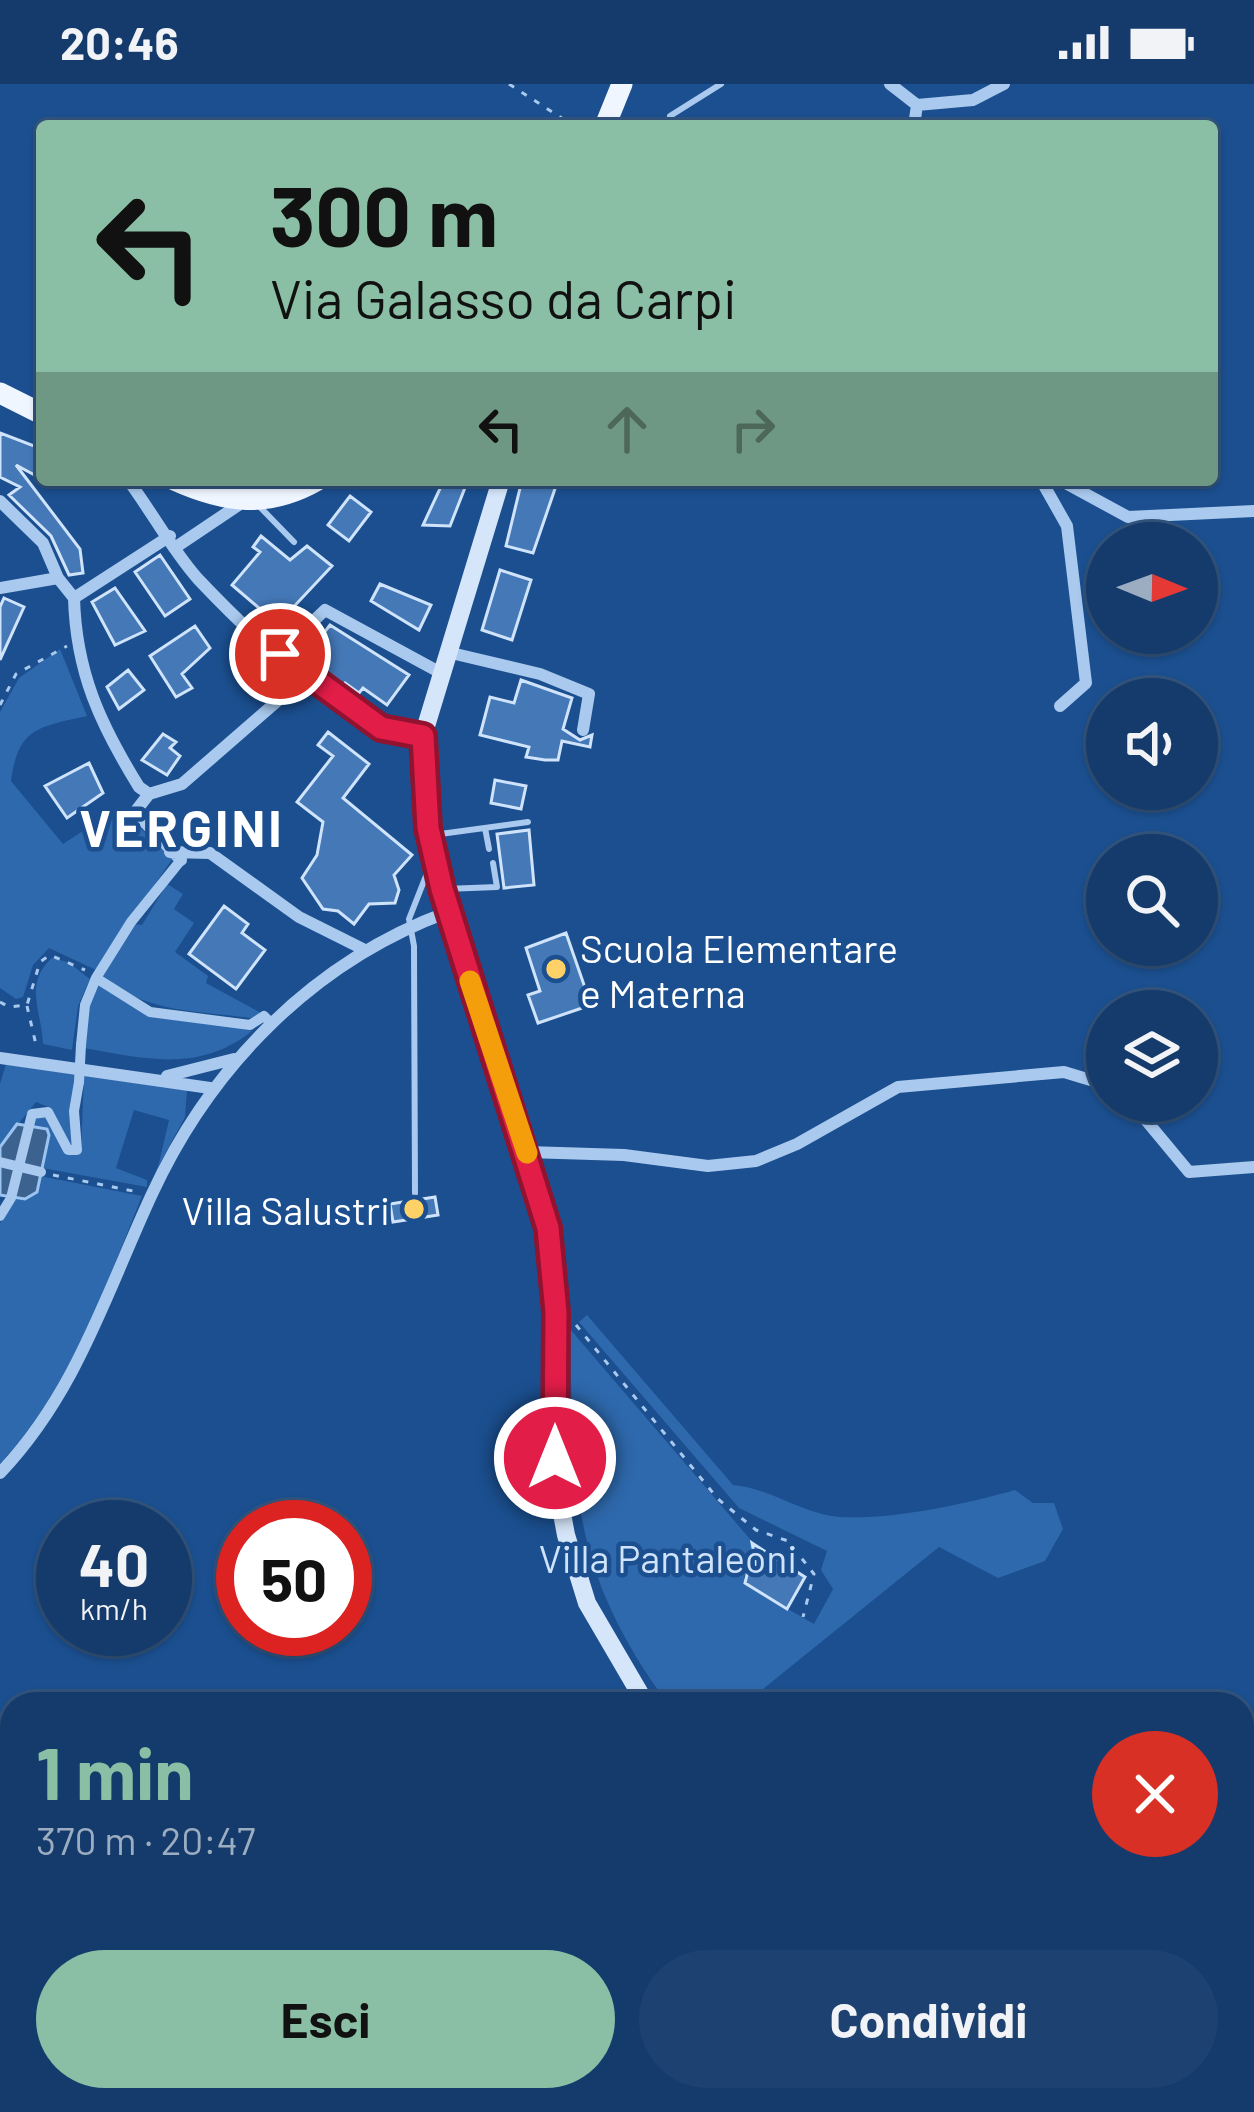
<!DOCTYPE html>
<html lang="it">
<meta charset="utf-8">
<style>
:root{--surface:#143b6b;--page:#1d4271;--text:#f1f3f6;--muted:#9dadc1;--line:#33557e;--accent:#8abfa5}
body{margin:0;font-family:Barlow,sans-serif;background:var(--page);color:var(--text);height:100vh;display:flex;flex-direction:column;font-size:45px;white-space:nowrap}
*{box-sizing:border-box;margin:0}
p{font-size:39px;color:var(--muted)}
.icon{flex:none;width:66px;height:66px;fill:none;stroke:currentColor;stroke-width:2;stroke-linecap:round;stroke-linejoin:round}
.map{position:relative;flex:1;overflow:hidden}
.panel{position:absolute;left:0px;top:1608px;width:1254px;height:420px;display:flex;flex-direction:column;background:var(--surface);border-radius:36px 36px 0 0;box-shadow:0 3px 9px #0004,0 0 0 3px var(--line)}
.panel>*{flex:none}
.guide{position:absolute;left:36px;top:36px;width:1182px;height:366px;border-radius:12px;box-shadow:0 3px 9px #0004,0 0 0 3px var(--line);background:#8abfa5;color:#111;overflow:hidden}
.needle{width:78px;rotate:91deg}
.fabs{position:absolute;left:1086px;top:438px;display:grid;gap:24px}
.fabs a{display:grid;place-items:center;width:132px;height:132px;border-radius:50%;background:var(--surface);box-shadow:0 3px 9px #0004,0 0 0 3px var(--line);font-size:60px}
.speed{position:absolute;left:36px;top:1416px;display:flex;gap:24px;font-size:60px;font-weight:700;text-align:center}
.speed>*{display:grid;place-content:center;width:156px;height:156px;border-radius:50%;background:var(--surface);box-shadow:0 3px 9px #0004,0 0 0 3px var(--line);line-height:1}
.speed small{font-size:30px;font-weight:400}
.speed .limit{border:18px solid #d22;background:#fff;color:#111}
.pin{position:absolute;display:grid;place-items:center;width:102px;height:102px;color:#fff;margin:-51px;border:6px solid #fff;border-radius:50%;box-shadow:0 3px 12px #0007}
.me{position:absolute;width:132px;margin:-66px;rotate:0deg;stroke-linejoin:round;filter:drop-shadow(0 0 9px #0008)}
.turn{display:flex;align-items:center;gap:42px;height:252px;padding:0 36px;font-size:54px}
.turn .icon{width:156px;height:156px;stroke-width:2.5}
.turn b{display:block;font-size:84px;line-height:102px}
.lanes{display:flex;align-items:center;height:114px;padding:0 36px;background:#0003;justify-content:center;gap:60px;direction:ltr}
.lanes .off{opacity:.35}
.round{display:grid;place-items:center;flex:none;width:126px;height:126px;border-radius:63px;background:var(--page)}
.summary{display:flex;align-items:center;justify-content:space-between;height:204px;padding:0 36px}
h1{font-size:72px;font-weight:700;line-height:90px;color:var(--accent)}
.primary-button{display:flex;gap:24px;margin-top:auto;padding:24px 36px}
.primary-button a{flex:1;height:138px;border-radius:72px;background:var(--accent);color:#111;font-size:48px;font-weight:700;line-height:138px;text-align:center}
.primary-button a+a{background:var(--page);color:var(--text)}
.status{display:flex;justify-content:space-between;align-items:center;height:84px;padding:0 60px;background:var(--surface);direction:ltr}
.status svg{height:33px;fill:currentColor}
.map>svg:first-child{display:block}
</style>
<div class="status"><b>20:46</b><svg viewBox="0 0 49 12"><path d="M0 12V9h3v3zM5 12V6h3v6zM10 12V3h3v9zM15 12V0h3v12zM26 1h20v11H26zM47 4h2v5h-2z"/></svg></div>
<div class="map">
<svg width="1254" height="2028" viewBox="0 0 1254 2028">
<rect width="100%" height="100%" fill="#1b4f8f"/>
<!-- green -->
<path fill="#2e69ad" d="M60,565L87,632C39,643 18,643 11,697L63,760L118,724L173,774L96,886L49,864L33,881L23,913L16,915L0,904V628L19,594Z
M167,800L183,810L174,825L194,839L175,868L208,892L206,899L261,929L251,934C196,926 148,930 103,893L133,840L142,841Z
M52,874L68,878L90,895L78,922L72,966L43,960C42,929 23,899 52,874Z
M99,898C149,944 191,930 252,947C199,989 146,975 84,964L88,923Z
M6,980L75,989V1061L71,1063L51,1024L36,1018L0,1063V1000Z
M84,990L187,1006L185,1033L158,1083L169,1036L134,1026L116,1084L147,1096V1103L42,1084L48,1062L33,1042L34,1032L45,1030L67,1069H81Z
M40,1092L142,1112C103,1208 71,1302 0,1380V1139L16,1115L34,1111Z
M587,1231L733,1401C770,1404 804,1431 840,1433C892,1436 966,1420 1015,1406L1033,1419H1054L1063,1445L1045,1477L998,1494L939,1463L763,1605L773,1620H668C570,1486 573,1404 570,1245L756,1462L758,1477L744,1493L748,1502L814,1540L833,1505L821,1486L827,1467L739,1424L579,1238Z"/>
<!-- water -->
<path fill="#3c6290" stroke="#9cc4f0" stroke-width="3" d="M17,1040L47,1045L49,1051L37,1108L25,1115L0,1111V1063Z"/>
<!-- building -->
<path fill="#4478b7" stroke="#cfe3fa" stroke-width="3" d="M0,349L42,365V395L16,381L80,465L83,489L69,491L51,452L9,411L20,403L0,393Z
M444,396H468L450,442L423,441Z
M522,396H558L533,469L506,462Z
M350,412L371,428L349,457L328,441Z
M261,452L290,476L307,462L332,482L271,547L253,531L259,524L232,501L260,468L253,463Z
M160,471L190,515L165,532L135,488Z
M500,486L531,496L512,556L482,546Z
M380,500L431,521L419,546L371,517Z
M115,504L145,547L115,561L92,518Z
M4,514L24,523L0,576V523Z
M330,541L409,591L387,621L363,604L359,609L345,599L341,603L304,574Z
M195,542L210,564L182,590L192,604L176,613L150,572Z
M128,586L144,606L119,625L107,603Z
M521,596L572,614L563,645L580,656L592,651L590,663L562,657L558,676H545L526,673L529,663L480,651L490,613L514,619Z
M328,648L369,680L343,714L412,771L394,791L399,806L395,819L369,820L354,840L338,827L323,825L302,794L317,771L323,738L297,718L333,672L318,661Z
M163,650L176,658L170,664L180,672L167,691L142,676Z
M89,679L103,709L67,734L45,702Z
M495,696L526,702L521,725L491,719Z
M529,746L534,801L504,804L497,750Z
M224,822L248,840L242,849L265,866L236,905L189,870Z
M566,849L591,921L538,939L528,911L540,907L526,864Z
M435,1113L438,1131L393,1138L390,1120Z
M752,1459L805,1493L787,1525L745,1499L748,1487L758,1489Z"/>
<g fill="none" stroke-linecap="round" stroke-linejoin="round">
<!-- path -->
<path stroke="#a9c9ee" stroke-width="3" stroke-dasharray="6 9" stroke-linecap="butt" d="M509,0L574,42
M0,621L16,590L67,562
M0,918L9,923L27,921L40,878L50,871L85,886
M27,922L37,965
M53,1091L138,1108
M576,1241L718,1415L756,1446L788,1457L814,1490L803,1533"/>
<!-- service -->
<path stroke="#a9c9ee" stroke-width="6" d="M668,42L670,32L721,0
M258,421L294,458
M485,744L489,765
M433,751L528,738
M445,805L497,803L493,779
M415,1109L414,862L409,835L431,779"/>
<!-- pedestrian -->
<path stroke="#a9c9ee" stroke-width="10" d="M181,776L131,838L96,894L150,928L250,941L264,932L272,940
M81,961L85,921L96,894
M0,1078L41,1088
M0,1132L11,1114L32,1030L48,1028L68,1066H77L74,1027L79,998"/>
<!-- minor -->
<path stroke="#a9c9ee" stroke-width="12" d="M890,0L917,21L973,16L1004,0
M914,42L917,21
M128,396C152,428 172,466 198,495C252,552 344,642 423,652
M1041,396L1067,442L1086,599L1060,622
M1060,396L1128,433L1254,427
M0,417L43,459L58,494L74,514L170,452
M176,463L243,418
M0,504L58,494
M74,514C76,588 100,640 139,703L149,710L182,700L305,593
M447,568L540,590L589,610L583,646
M279,570L325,526L441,589
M149,710L135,728L181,776
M170,768L210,769L299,833L363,865
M0,974L210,1004
M167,992L234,975
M1130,1017L1189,1088L1254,1083
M527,1068L624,1071L708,1082L756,1077L797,1060L898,1003L1064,988L1107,1001
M0,1389C77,1308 106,1209 152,1110C211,982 314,877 448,828"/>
<!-- secondary -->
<path stroke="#d6e6fa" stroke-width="18" d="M501,396L423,652L428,744L448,828L548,1144L556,1228L555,1392L566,1451L587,1519L646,1620
M941,2016L946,2028"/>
<!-- primary -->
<path stroke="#f0f6ff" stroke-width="21" d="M605,42L622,0
M0,309L42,330
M174,396C225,419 268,425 318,396"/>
<!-- pedestrian-bridge -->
<path stroke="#a9c9ee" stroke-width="10" d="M79,998L81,961"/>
</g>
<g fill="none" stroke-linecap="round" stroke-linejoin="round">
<!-- route casing -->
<g stroke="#92132f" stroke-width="30">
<path id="route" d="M280,570L381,644L423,652L428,744L442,805L548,1144L556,1228L555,1374"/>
</g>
<!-- route -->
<use href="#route" stroke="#e11d48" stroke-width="21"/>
<!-- slow -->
<path stroke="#f59e0b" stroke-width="21" d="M470,897L527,1069"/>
</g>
<!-- markers -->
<g fill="#ffd166" stroke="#1b4f8f" stroke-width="4.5">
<circle cx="556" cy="885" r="12"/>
<circle cx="414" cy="1125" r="12"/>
</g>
<g text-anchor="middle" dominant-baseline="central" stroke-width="9" stroke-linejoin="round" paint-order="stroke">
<!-- poi labels -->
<g font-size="39" fill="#fff" stroke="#1b4f8f" text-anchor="start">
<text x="580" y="863">Scuola Elementare<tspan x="580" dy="45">e Materna</tspan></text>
<text x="390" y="1125" text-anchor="end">Villa Salustri</text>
</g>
<!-- park labels -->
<g font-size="39" fill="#cfe3fa" stroke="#1b4f8f">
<text x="668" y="1473">Villa Pantaleoni</text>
</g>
<!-- district labels -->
<g font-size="51" font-weight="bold" letter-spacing="3" fill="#fff" stroke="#1b4f8f">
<text x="182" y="742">VERGINI</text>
</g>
</g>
</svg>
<div class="fabs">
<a><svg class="needle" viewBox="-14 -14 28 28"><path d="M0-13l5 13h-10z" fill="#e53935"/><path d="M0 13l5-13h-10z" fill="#9dadc1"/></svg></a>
<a><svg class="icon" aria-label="sound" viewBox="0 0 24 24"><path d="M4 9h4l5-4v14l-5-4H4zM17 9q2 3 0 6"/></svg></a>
<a><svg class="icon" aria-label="search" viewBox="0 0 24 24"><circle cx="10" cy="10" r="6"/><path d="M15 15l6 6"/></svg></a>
<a><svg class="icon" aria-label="layers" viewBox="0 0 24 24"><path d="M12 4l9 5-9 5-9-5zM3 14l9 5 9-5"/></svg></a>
</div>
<div class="speed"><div>40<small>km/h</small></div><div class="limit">50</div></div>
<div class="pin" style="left:280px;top:570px;background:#d93025"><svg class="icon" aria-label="arrive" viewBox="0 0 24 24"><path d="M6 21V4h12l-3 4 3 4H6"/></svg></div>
<svg class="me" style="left:555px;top:1374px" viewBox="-20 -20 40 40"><circle r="17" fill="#e11d48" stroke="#fff" stroke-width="3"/><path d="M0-11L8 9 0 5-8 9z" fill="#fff"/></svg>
<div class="guide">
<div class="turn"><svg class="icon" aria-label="left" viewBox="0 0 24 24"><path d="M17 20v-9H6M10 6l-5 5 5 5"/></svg><div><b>300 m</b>Via Galasso da Carpi</div></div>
<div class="lanes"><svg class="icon" aria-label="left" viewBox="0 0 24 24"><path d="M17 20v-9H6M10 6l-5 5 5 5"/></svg><svg class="icon off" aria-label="ahead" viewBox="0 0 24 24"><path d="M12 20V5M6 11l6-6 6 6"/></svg><svg class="icon off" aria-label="right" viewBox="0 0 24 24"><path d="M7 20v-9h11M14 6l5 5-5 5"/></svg></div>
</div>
<section class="panel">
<div class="summary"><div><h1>1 min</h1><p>370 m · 20:47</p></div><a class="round" style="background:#d93025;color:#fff"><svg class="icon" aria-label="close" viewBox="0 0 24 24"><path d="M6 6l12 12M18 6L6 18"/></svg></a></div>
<div class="primary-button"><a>Esci</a><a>Condividi</a></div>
</section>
</div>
